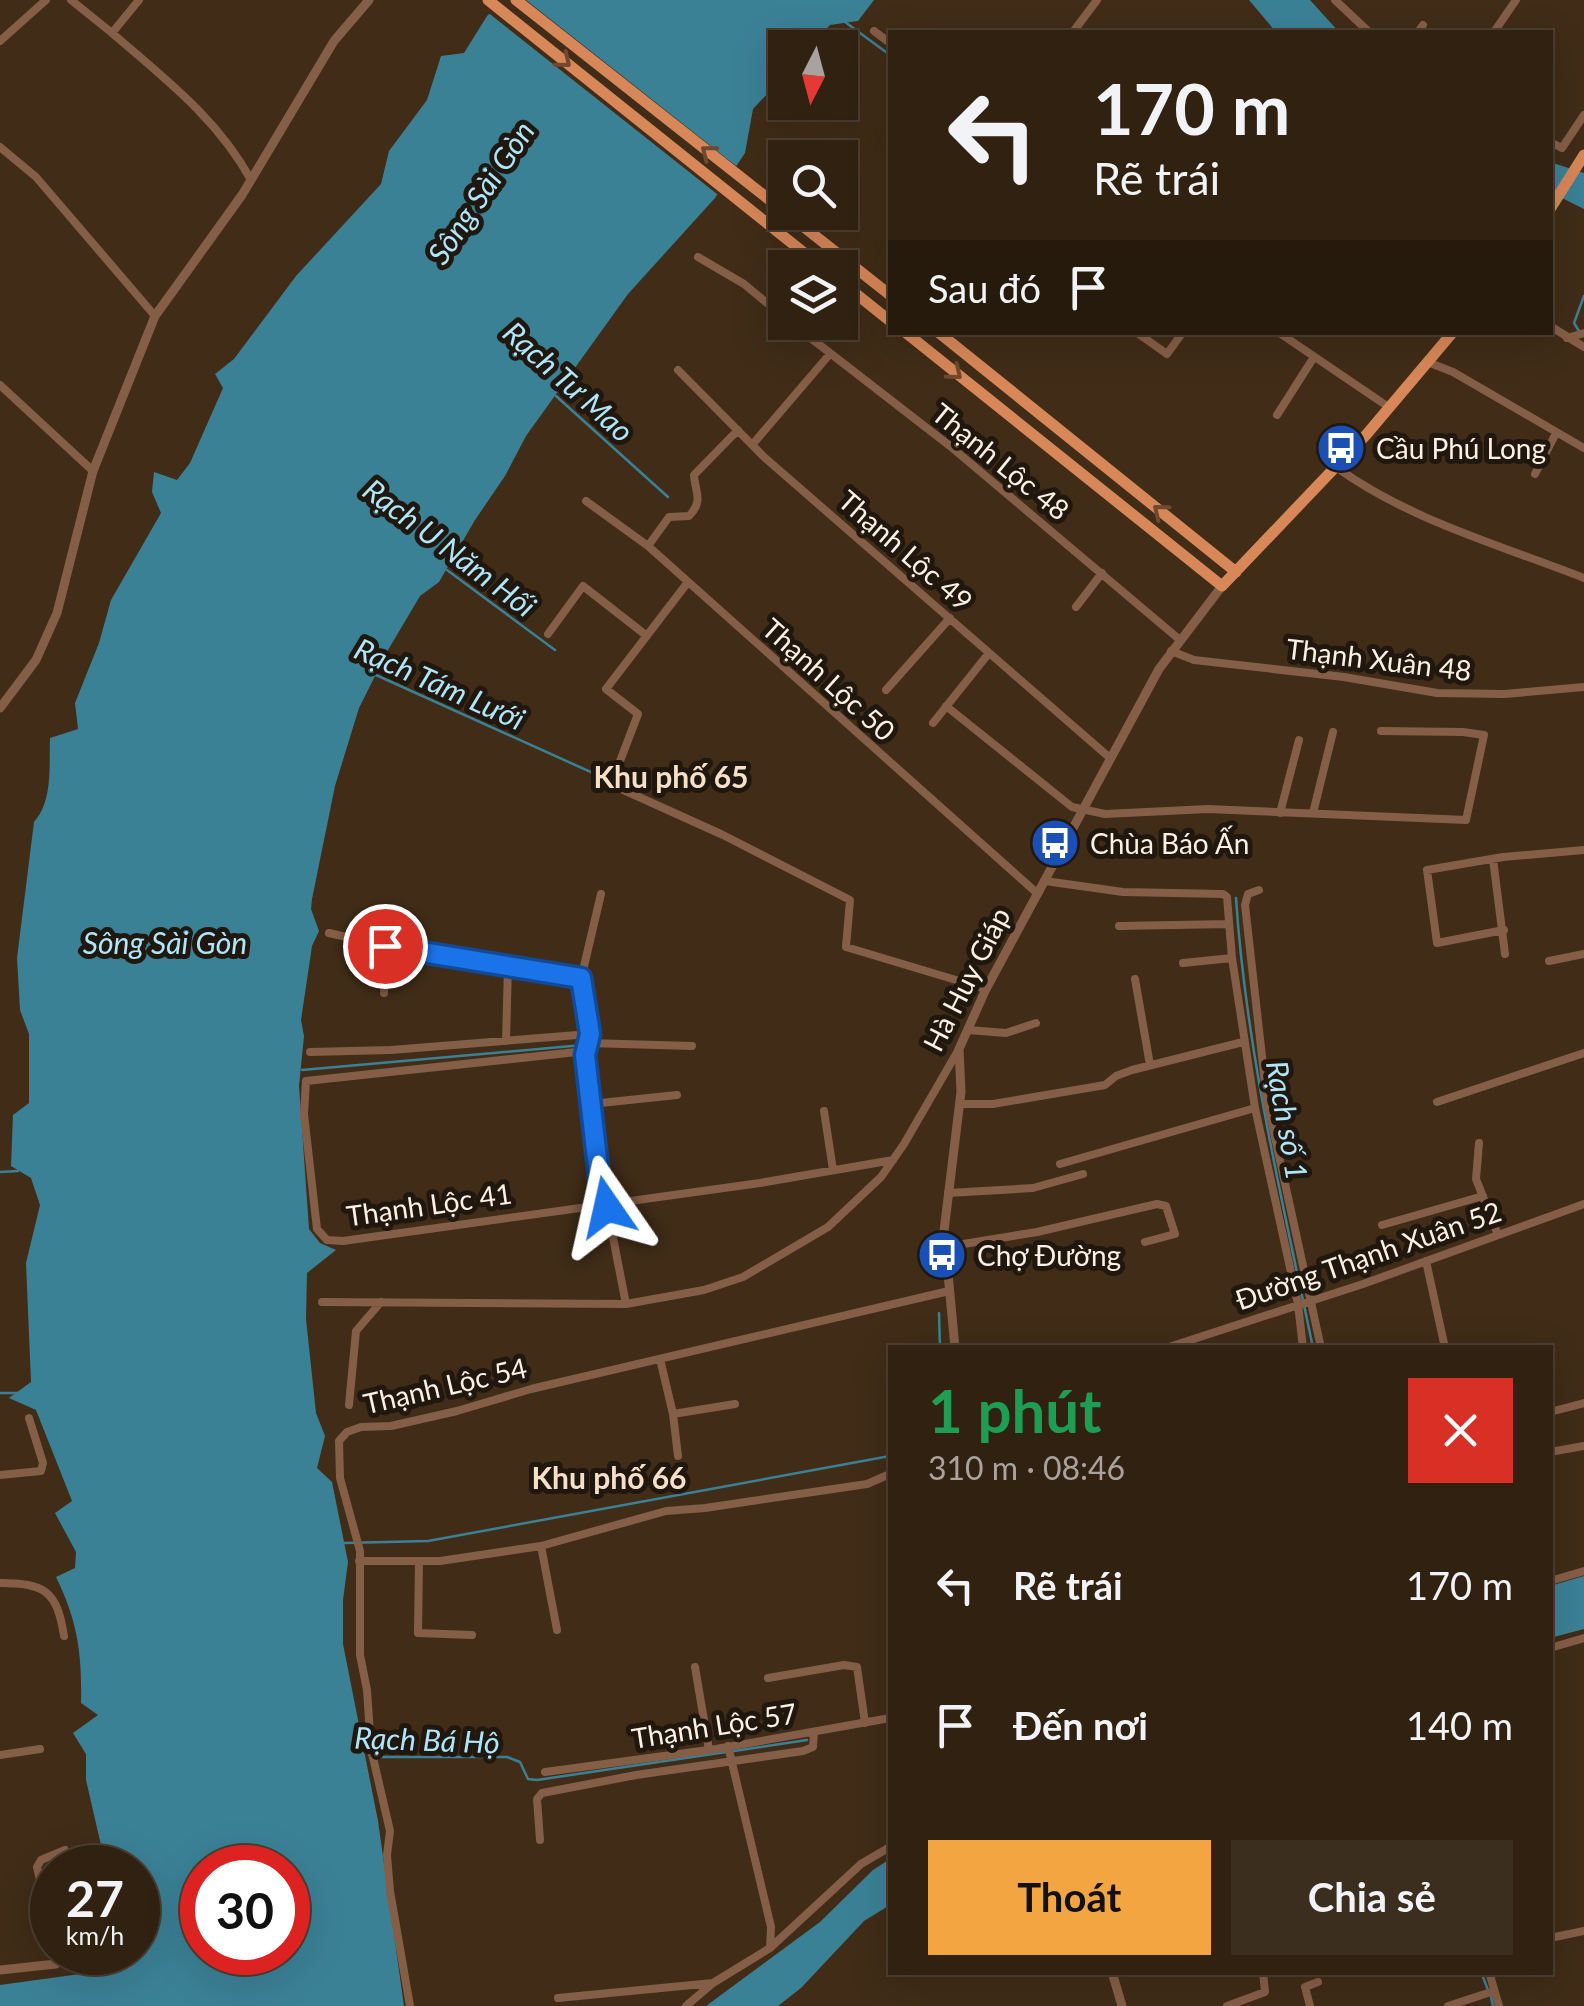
<!DOCTYPE html>
<html lang="vi">
<meta charset="utf-8">
<style>
:root{--surface:#302111;--page:#3c2e1f;--text:#f1f3f6;--muted:#a8a39f;--line:#4b3e31;--accent:#f2a541}
body{margin:0;font-family:Lato,sans-serif;background:var(--page);color:var(--text);height:100vh;display:flex;flex-direction:column;font-size:38px;white-space:nowrap}
*{box-sizing:border-box;margin:0}
p{font-size:32px;color:var(--muted)}
.icon{flex:none;width:55px;height:55px;fill:none;stroke:currentColor;stroke-width:2;stroke-linecap:round;stroke-linejoin:round}
.map{position:relative;flex:1;overflow:hidden}
.side{position:absolute;left:888px;top:1345px;width:665px;height:630px;display:flex;flex-direction:column;background:var(--surface);border-radius:0px;box-shadow:0 10px 40px #0002,0 0 0 2px var(--line)}
.side>*{flex:none}
.top-card{position:absolute;left:888px;top:30px;width:665px;height:305px;border-radius:0px;box-shadow:0 10px 40px #0002,0 0 0 2px var(--line);background:#302111;color:var(--text);overflow:hidden}
.needle{width:65px;rotate:186deg}
.controls{position:absolute;left:768px;top:30px;display:grid;gap:20px}
.controls a{display:grid;place-items:center;width:90px;height:90px;border-radius:0px;background:var(--surface);box-shadow:0 10px 40px #0002,0 0 0 2px var(--line);font-size:50px}
.speed{position:absolute;left:30px;top:1845px;display:flex;gap:20px;font-size:50px;font-weight:700;text-align:center}
.speed>*{display:grid;place-content:center;width:130px;height:130px;border-radius:50%;background:var(--surface);box-shadow:0 10px 40px #0002,0 0 0 2px var(--line);line-height:1}
.speed small{font-size:25px;font-weight:400}
.speed .limit{border:15px solid #d22;background:#fff;color:#111}
.pin{position:absolute;display:grid;place-items:center;width:85px;height:85px;color:#fff;margin:-42px;border:5px solid #fff;border-radius:50%;box-shadow:0 2px 10px #0007}
.me{position:absolute;width:110px;margin:-55px;rotate:349deg;stroke-linejoin:round;filter:drop-shadow(0 0 8px #0008)}
.turn{display:flex;align-items:center;gap:35px;height:210px;padding:0 40px;font-size:45px}
.turn .icon{width:130px;height:130px;stroke-width:2.5}
.turn b{display:block;font-size:70px;line-height:85px}
.then{display:flex;align-items:center;height:95px;padding:0 40px;background:#0003;gap:20px;font-size:38px}
.round{display:grid;place-items:center;flex:none;width:105px;height:105px;border-radius:0px;background:var(--page)}
.headline{display:flex;align-items:center;justify-content:space-between;height:170px;padding:0 40px}
h1{font-size:60px;font-weight:700;line-height:75px;color:#1e9e55}
.button{display:flex;gap:20px;margin-top:auto;padding:20px 40px}
.button a{flex:1;height:115px;border-radius:0px;background:var(--accent);color:#111;font-size:40px;font-weight:700;line-height:115px;text-align:center}
.button a+a{background:var(--page);color:var(--text)}
ul{padding:0;list-style:none}
li{display:flex;align-items:center;gap:30px;height:140px;padding:0 40px}
li div{flex:1}
li b{display:block;font-size:38px}
li em{font-style:normal}
.map>svg:first-child{display:block}
</style>
<div class="map">
<svg width="1584" height="2006" viewBox="0 0 1584 2006">
<rect width="100%" height="100%" fill="#402c17"/>
<!-- water -->
<path fill="#3b8196" fill-rule="evenodd" d="M504,0H874L858,21L830,25L810,47L785,48V75L753,109L745,153L715,198L628,294L526,436L505,476L475,520L439,582L420,596L388,650L359,708L335,786L312,899L311,909L319,931L312,946L301,1020L304,1036L299,1086L309,1229L320,1243L336,1250L307,1273L306,1319L316,1413L325,1436L317,1468L332,1482L348,1562L343,1600V1644L378,1821L404,2006H0V1985L109,1970L116,1967L120,1953L138,1952V1868L106,1867L86,1780V1754L73,1733L98,1715L81,1703C82,1654 78,1622 56,1577L75,1568L76,1552L55,1513L72,1501L36,1410L9,1398L31,1382L26,1263L40,1205L31,1178L11,1166L13,1115L29,1103V1034L20,1010L17,958L34,822C53,801 49,766 50,738L78,729L75,703L99,643L111,600L161,513L152,492L154,472L177,480L190,463L223,388L215,374L234,359L296,276L381,184L389,151L427,100L441,56L464,53L487,16ZM202,1868H288V1952H202Z
M1249,0H1310L1339,32H1276Z
M1550,162L1584,173V209L1550,192Z
M1584,1576V1629L1550,1638V1586Z
M890,1859V1905L864,1921L801,1988L778,2006H706L820,1922L873,1870Z"/>
<!-- pier -->
<path fill="#402c17" d="M497,0H526L740,169L722,198L486,11Z"/>
<g fill="none" stroke-linecap="round" stroke-linejoin="round">
<!-- stream -->
<path stroke="#3b8196" stroke-width="2.5" d="M845,22L890,55
M1579,331L1574,323L1584,296
M556,396L668,497
M447,570L555,650
M376,675L604,778
M1236,898C1246,1050 1282,1199 1313,1348
M302,1070L583,1045
M0,1172L18,1171
M939,1313L940,1348
M0,1393H18
M344,1543L428,1541L890,1456
M734,1751L807,1740
M378,1757H507L520,1762L528,1779L537,1780L726,1752
M1481,1972L1488,1990
M1491,1997L1493,2006"/>
<!-- minor -->
<path stroke="#855e47" stroke-width="8" d="M71,0L112,33L139,0
M1335,0L1369,32
M874,31L890,43
M1073,32L1097,0
M1418,32L1423,25
M1494,32L1516,0
M112,33C164,78 218,119 251,180
M0,41L46,0
M1550,142L1562,148L1584,115
M0,147L36,177L155,316
M698,257L744,284L785,318
M790,322L950,446L1180,640
M1550,326L1584,347
M1136,332L1167,354L1183,332
M1278,332L1390,408
M1567,338L1584,333
M1430,363L1453,372L1584,448
M678,370L764,457L1110,758
M0,385L93,471
M1277,415L1314,357
M752,445L829,355
M1336,467C1409,520 1500,545 1584,578
M1535,474L1556,433
M586,501L648,546L1038,894
M648,546L669,517L689,516C704,501 695,492 694,475L738,430
M688,582L606,689L638,714L617,769L619,788L723,835L850,900L846,947L986,989
M1076,607L1102,573
M548,634L583,586L647,636
M1171,651L1194,660L1344,677L1437,693L1505,694L1584,687
M886,690L950,618
M946,706L1072,807L1105,814L1208,809L1466,820L1484,735L1463,732L1381,731
M933,723L989,653
M1280,813L1299,740
M1313,813L1333,732
M1493,859L1505,954
M1045,881L1123,892L1223,894L1227,897L1232,958L1255,1108L1298,1304L1303,1348
M1259,890L1248,894L1245,905L1267,1101L1321,1348
M601,894L581,979L590,1034L585,1055L602,1202L610,1222L626,1304
M1119,926L1229,924
M1504,930L1437,943L1427,870L1503,857L1584,850
M329,933L385,946L384,993
M385,946L581,979
M1549,961L1584,954
M1183,963L1232,958
M1135,979L1150,1065
M968,1030L1006,1033L1036,1023
M506,1041L508,966
M589,1043L692,1046
M586,1051L306,1081L304,1114L317,1229L327,1240L343,1241L760,1183L893,1160
M310,1052L391,1050L590,1034
M1437,1102L1584,1053
M591,1104L677,1095
M960,1104H993L1105,1085L1116,1076L1132,1070L1243,1042
M824,1111L833,1170
M1479,1143L1476,1179L1498,1235
M1060,1164L1255,1108
M948,1193L1033,1188L1083,1174
M1382,1225L1483,1196
M945,1247L1037,1232L1157,1204L1166,1206L1175,1234L1145,1242
M1426,1261L1445,1348
M322,1302L626,1304L704,1290L743,1277L828,1227L881,1177L904,1144L959,1049
M1166,1348L1363,1284L1584,1204
M660,1359L673,1414L678,1456
M349,1405L356,1331L381,1302
M1550,1412L1584,1403
M673,1414L735,1404
M1550,1452L1584,1446
M0,1475L41,1471L43,1463L29,1418
M541,1546L557,1630
M359,1561H440L541,1546L666,1511L705,1508L867,1484L890,1474
M419,1561L418,1633L472,1635
M1550,1581L1584,1571
M0,1583C45,1583 57,1591 64,1636
M1550,1648L1584,1638
M695,1667L709,1750
M768,1678L844,1665L857,1667L865,1723
M728,1746L771,1927L770,1948
M0,1755L40,1749
M545,1772L716,1749L890,1718
M540,1840L537,1799L542,1793L636,1775L803,1751L813,1747L814,1732
M52,1933L37,1867L41,1860L65,1850
M1550,1938L1584,1931
M1489,1972L1499,2006
M558,1998L713,1983L770,1948L861,1864L890,1847
M410,2006L390,1891L387,1855L390,1831L371,1749L367,1690L360,1655V1551L340,1478L339,1441L347,1432L361,1427L391,1426L457,1411L531,1389L949,1291
M686,2006L713,1983
M1227,2006L1265,1992L1263,1972
M1310,2006L1305,1987L1318,1982
M1448,2006L1494,1991"/>
<!-- tertiary -->
<path stroke="#855e47" stroke-width="9" d="M0,708L36,660L57,613L93,471L155,316L242,195L334,41L369,0
M955,1348L944,1231L961,1092L959,1049L986,989L1159,669L1222,586
M0,1970L56,1964
M1112,1972L1122,2006"/>
<!-- primary -->
<path stroke="#d78758" stroke-width="11" d="M488,0L823,268
M516,0L785,212
M1550,209L1584,155
M785,212L890,295
M840,281L890,321
M905,332L1222,586L1366,435L1453,332
M938,332L1236,572"/>
</g>
<!-- one-way arrows -->
<defs><path id="oneway-chevron" d="M-2-3.5L2.5 0L-2 3.5" fill="none" stroke-width="1.6" stroke-linecap="round" stroke-linejoin="round" transform="scale(2.5)"/></defs>
<g stroke="#72492f">
<use href="#oneway-chevron" transform="translate(564 61) rotate(39)"/>
<use href="#oneway-chevron" transform="translate(708 152) rotate(-142)"/>
<use href="#oneway-chevron" transform="translate(955 373) rotate(39)"/>
<use href="#oneway-chevron" transform="translate(1160 511) rotate(-141)"/>
</g>
<g fill="none" stroke-linecap="round" stroke-linejoin="round">
<!-- route casing -->
<g stroke="#114b97" stroke-width="25">
<path id="route" d="M385,946L581,978L590,1034L585,1055L602,1202L607,1207"/>
</g>
<!-- route -->
<use href="#route" stroke="#1a73e8" stroke-width="18"/>
</g>
<!-- icons -->
<defs>
<g id="bus-disc" transform="scale(2.5)"><circle r="9.5" fill="#1a4fb4" stroke="#20170e"/><path d="M-5-6H5V4H4V6H2V4H-2V6H-4V4H-5ZM-3.5-4V0h7V-4ZM-3.5 1.2v1.5H-2V1.2ZM2 1.2v1.5H3.5V1.2Z" fill="#fff"/></g>
</defs>
<g fill-rule="evenodd">
<use href="#bus-disc" x="1341" y="448"/>
<use href="#bus-disc" x="1055" y="843"/>
<use href="#bus-disc" x="942" y="1255"/>
</g>
<g text-anchor="middle" dominant-baseline="central" stroke-width="10" stroke-linejoin="round" paint-order="stroke">
<!-- poi labels -->
<g font-size="28" fill="#fdf0e4" stroke="#20170e" text-anchor="start">
<text x="1376" y="448">Cầu Phú Long</text>
<text x="1090" y="843">Chùa Báo Ấn</text>
<text x="977" y="1255">Chợ Đường</text>
</g>
<!-- street labels -->
<g font-size="28" fill="#fdf0e4" stroke="#20170e">
<text transform="translate(1001 461) rotate(39)">Thạnh Lộc 48</text>
<text transform="translate(906 550) rotate(41)">Thạnh Lộc 49</text>
<text transform="translate(1379 659) rotate(7)">Thạnh Xuân 48</text>
<text transform="translate(829 679) rotate(42)">Thạnh Lộc 50</text>
<text transform="translate(966 979) rotate(-63)">Hà Huy Giáp</text>
<text transform="translate(429 1204) rotate(-8)">Thạnh Lộc 41</text>
<text transform="translate(1368 1255) rotate(-19)">Đường Thạnh Xuân 52</text>
<text transform="translate(445 1385) rotate(-13)">Thạnh Lộc 54</text>
<text transform="translate(714 1725) rotate(-9)">Thạnh Lộc 57</text>
</g>
<!-- water labels -->
<g font-size="30" font-style="italic" fill="#aee7fb" stroke="#20170e">
<text transform="translate(480 192) rotate(-56)">Sông Sài Gòn</text>
<text transform="translate(569 381) rotate(42)">Rạch Tư Mao</text>
<text transform="translate(450 547) rotate(37)">Rạch U Năm Hối</text>
<text transform="translate(440 683) rotate(24)">Rạch Tám Lưới</text>
<text x="165" y="942">Sông Sài Gòn</text>
<text transform="translate(1288 1120) rotate(80)">Rạch số 1</text>
<text transform="translate(427 1739) rotate(2)">Rạch Bá Hộ</text>
</g>
<!-- neighbourhood labels -->
<g font-size="30" font-weight="bold" fill="#f7e0c9" stroke="#20170e">
<text x="671" y="776">Khu phố 65</text>
<text x="609" y="1477">Khu phố 66</text>
</g>
</g>
</svg>
<div class="controls">
<a><svg class="needle" viewBox="-14 -14 28 28"><path d="M0-13l5 13h-10z" fill="#e53935"/><path d="M0 13l5-13h-10z" fill="#a8a39f"/></svg></a>
<a><svg class="icon" aria-label="search" viewBox="0 0 24 24"><circle cx="10" cy="10" r="6"/><path d="M15 15l6 6"/></svg></a>
<a><svg class="icon" aria-label="layers" viewBox="0 0 24 24"><path d="M12 4l9 5-9 5-9-5zM3 14l9 5 9-5"/></svg></a>
</div>
<div class="speed"><div>27<small>km/h</small></div><div class="limit">30</div></div>
<div class="pin" style="left:385px;top:946px;background:#d93025"><svg class="icon" aria-label="arrive" viewBox="0 0 24 24"><path d="M6 21V4h12l-3 4 3 4H6"/></svg></div>
<svg class="me" style="left:607px;top:1207px" viewBox="-20 -20 40 40"><path d="M0-17L14 15 0 8-14 15z" fill="#1a73e8" stroke="#fff" stroke-width="4"/></svg>
<div class="top-card">
<div class="turn"><svg class="icon" aria-label="left" viewBox="0 0 24 24"><path d="M17 20v-9H6M10 6l-5 5 5 5"/></svg><div><b>170 m</b>Rẽ trái</div></div>
<div class="then">Sau đó<svg class="icon" aria-label="arrive" viewBox="0 0 24 24"><path d="M6 21V4h12l-3 4 3 4H6"/></svg></div>
</div>
<section class="side">
<div class="headline"><div><h1>1 phút</h1><p>310 m · 08:46</p></div><a class="round" style="background:#d93025;color:#fff"><svg class="icon" aria-label="close" viewBox="0 0 24 24"><path d="M6 6l12 12M18 6L6 18"/></svg></a></div>
<ul>
<li><svg class="icon" aria-label="left" viewBox="0 0 24 24"><path d="M17 20v-9H6M10 6l-5 5 5 5"/></svg><div><b>Rẽ trái</b></div><em>170 m</em></li>
<li><svg class="icon" aria-label="arrive" viewBox="0 0 24 24"><path d="M6 21V4h12l-3 4 3 4H6"/></svg><div><b>Đến nơi</b></div><em>140 m</em></li>
</ul>
<div class="button"><a>Thoát</a><a>Chia sẻ</a></div>
</section>
</div>
